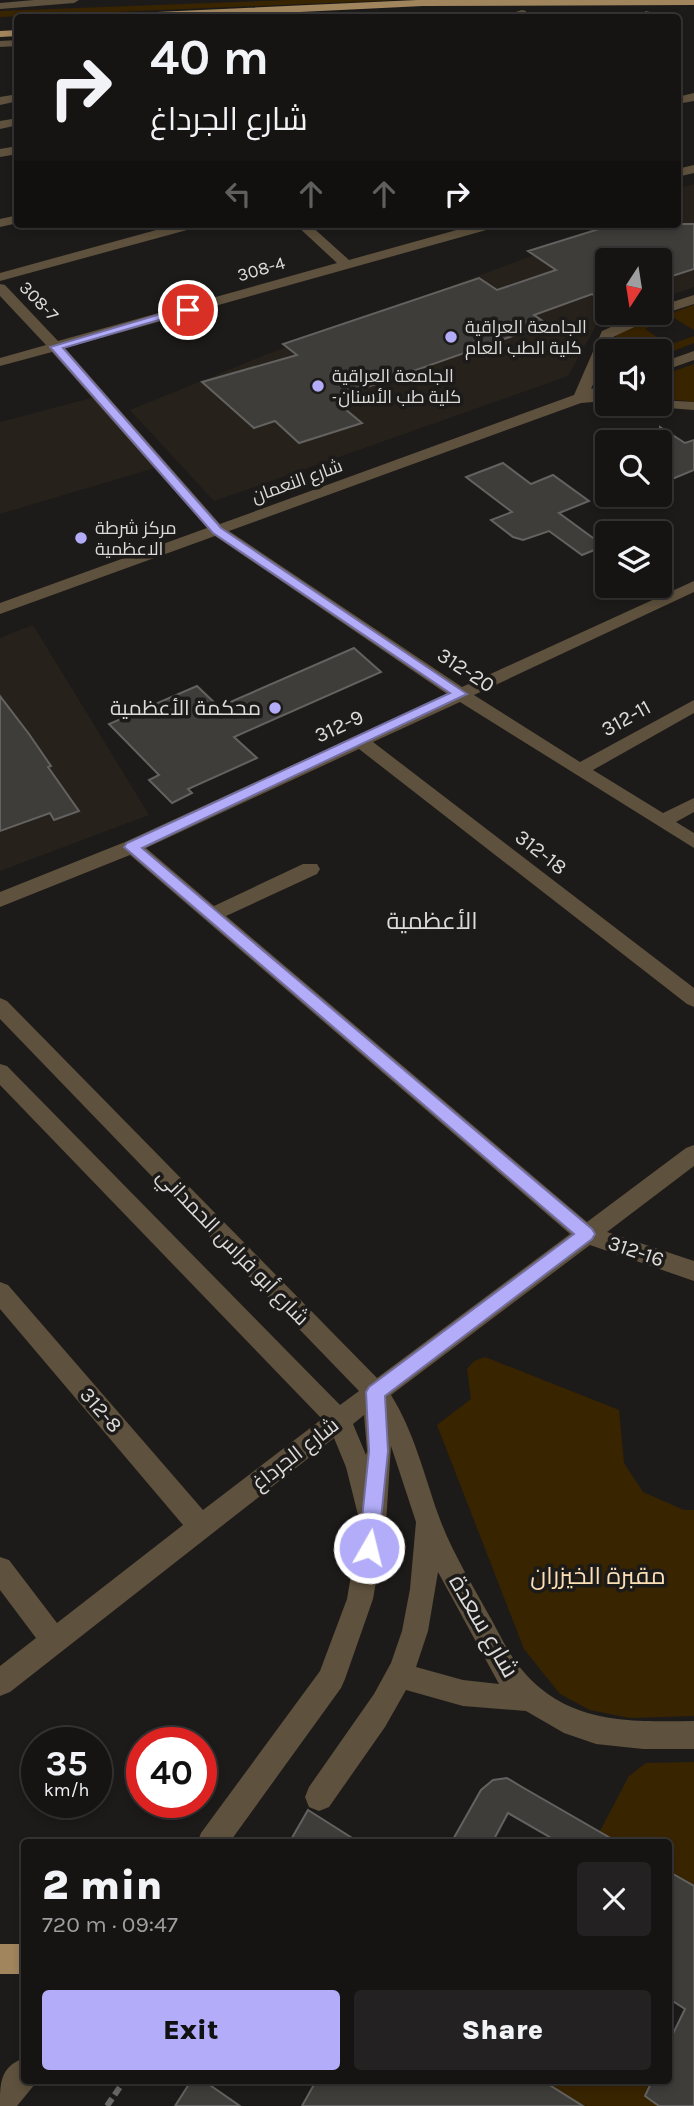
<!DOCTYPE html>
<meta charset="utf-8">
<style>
:root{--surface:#161413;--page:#232121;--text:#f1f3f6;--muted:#9e9ea0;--line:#353333;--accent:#b3adf9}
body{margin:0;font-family:Karla,Cairo,sans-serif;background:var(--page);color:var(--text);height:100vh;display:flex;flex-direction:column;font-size:26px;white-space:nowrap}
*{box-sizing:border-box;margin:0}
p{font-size:23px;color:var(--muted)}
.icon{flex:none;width:38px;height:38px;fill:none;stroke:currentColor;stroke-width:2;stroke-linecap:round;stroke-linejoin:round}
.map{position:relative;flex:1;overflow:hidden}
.sheet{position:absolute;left:21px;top:1839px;width:651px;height:245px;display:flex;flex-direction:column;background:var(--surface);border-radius:7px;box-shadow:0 4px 10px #0003,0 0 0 2px var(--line)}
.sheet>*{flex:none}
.guide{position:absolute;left:14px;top:14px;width:667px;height:214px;border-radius:7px;box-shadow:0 4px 10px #0003,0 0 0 2px var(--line);background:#161413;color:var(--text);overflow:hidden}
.needle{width:46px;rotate:192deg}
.fabs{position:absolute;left:595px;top:248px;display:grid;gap:14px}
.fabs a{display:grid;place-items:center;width:77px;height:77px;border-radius:7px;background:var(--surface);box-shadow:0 4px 10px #0003,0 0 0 2px var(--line);font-size:35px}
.speed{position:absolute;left:21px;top:1727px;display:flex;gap:14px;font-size:35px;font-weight:700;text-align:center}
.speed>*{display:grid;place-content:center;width:91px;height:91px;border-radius:50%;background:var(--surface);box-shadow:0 4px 10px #0003,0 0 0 2px var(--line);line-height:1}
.speed small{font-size:18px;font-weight:400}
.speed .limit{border:10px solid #d22;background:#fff;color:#111}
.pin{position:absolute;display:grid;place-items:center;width:60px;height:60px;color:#fff;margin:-30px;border:4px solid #fff;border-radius:50%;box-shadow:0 2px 7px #0007}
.me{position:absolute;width:77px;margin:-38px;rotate:8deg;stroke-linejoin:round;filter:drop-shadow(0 0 5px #0008)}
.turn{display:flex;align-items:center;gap:24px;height:147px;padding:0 21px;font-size:32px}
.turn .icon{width:91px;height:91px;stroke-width:2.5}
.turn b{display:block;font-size:49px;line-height:60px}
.lanes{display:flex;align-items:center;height:66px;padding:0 21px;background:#0003;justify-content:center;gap:35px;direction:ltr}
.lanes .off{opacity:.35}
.round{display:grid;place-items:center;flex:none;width:74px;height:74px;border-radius:7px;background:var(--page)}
.summary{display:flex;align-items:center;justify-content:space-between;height:119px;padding:0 21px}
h1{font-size:42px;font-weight:800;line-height:52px}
.cta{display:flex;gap:14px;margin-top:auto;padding:14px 21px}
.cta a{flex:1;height:80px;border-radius:7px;background:var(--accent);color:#111;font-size:28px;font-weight:800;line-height:80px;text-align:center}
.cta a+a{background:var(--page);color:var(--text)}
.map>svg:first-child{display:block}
</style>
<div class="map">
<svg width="694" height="2106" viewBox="0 0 694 2106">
<rect width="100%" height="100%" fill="#1d1b19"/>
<!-- built -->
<path fill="#26211a" d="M694,184V287L660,299V261H607V313H617L599,320L568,376L214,501L130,410L265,355L618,224H677V189Z
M99,396L161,466L0,514V422Z
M33,625L149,815L0,871V638Z"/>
<!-- green -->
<path fill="#392400" d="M290,0H398L0,17V11Z
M694,305V330L674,318L645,329L669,345L694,336V343L660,356V352H612L617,333Z
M694,364V402L660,398V376Z
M485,1357L619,1410L624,1463L643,1492L684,1510H694V1716L630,1718L590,1710L560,1694L524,1649L437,1425L471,1399L467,1369L474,1361Z
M694,1762V1885L669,1870L668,1843H621L600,1831L629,1776L646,1763Z
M543,2081H652L645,2096L659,2106H577L578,2103Z"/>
<!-- building -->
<path fill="#3e3d3a" stroke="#646260" stroke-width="2" d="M615,224H694V269L660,280V261H607V305L592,294L534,315L547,324L333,399L362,423L299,443L275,421L254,428L202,382L297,355L283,344L479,278L497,290L556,270L528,251Z
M660,427L685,443L694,440V470L660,484Z
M503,463L531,484L553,475L589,501L559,513L604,546L582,555L549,531L523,540L513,537L491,520L512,512L466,477Z
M354,648L381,672L234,737L257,758L188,789L192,793L172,803L149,780L159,775L109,724L197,686L219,707Z
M0,696L29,734L51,766L48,767L79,811L54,820L50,813L0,831Z
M507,1778L522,1787L619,1843H560L508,1813L492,1843H451L481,1790L493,1780Z
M308,1810L360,1843H289Z
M668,1871L694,1886V2106H659L645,2096L652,2081H668V2044L685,2009L668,1998Z
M191,2081H204L240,2106H175Z
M316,2081H543L583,2106H302Z"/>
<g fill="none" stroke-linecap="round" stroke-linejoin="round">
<!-- path -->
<path stroke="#6a6866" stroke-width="6" stroke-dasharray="9 4.5" stroke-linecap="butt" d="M20,1896L24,1894
M107,2106L124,2081"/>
<!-- minor -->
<path fill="#5e513d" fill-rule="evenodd" d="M34,0H79L74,3L0,9V3Z
M522,10L526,11V15L497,18Z
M646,11L650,12L652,18H641V14Z
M18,40V46L0,47V41Z
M694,93V101L677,104V97Z
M18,94V101L0,105V97Z
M18,118V125L0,129V121Z
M18,146V154L0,157V149Z
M694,165V173L677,177V169Z
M18,215V223L0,227V219Z
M178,224H199L198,227L0,281V273Z
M295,224H309L349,260L478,224H498L497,227L65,348L220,524L574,395L602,331L642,313H660V306L694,295V304L660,315L613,337L591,389L607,384V393L594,398L593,402L581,403L229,531L462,687L694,581V592L474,695L580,762L694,700V713L593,770L663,813L694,798V812L676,822L694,833V848L460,702L373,742L694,988V1007L687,1004L359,749L146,848L214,906L303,864H317L320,869L317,874L226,916L587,1222L686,1148L694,1145V1166L607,1232L694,1261V1281L590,1245L391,1395C414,1432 424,1474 438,1514C450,1548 469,1579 486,1610C496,1627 504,1645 515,1661C561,1724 624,1722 694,1721V1749H643L596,1744L564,1733L526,1711L463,1706L406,1690L385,1727L329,1807L319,1811L309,1807L305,1797L309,1787L374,1694L391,1663L402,1631L410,1589L416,1522L391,1446L386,1523L373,1599L345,1679L341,1688L229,1843H197L201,1833L320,1671L347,1599L360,1523L346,1467L334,1438L10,1692L0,1696V1666L36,1638L0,1590V1557L9,1560L57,1623L183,1525L0,1309V1282L8,1285L203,1510L322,1419L0,1085V1064L7,1066L340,1405L359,1391L0,1019V998L7,1001L377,1378L570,1234L130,855L0,907V892L125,842L447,694L215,536L0,614V603L207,528L52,352L0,366V358L46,345L0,296V284L5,285L58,341L337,263ZM364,1415L367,1451L366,1455L353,1424ZM438,1572L499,1684L463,1680L416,1667L428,1631Z
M694,351V360L660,372V363Z
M660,400L694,402V410L655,407L653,404H660Z
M24,2058V2081H36L35,2084L17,2106H0C0,2083 0,2067 24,2058Z"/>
<!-- major -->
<path fill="#a0855d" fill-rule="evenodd" d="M417,0H694V5L423,6L174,18H85L90,15Z
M18,30V36L0,37V31Z
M0,1944H24V1974H0Z"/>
</g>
<!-- route -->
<path fill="#b3adf9" stroke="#7470a2" stroke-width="2" d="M184,307L193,310L63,348L221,528L467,694L142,848L592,1229L595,1234L592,1239L385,1396L388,1451L378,1548L375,1555L369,1557L362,1555L359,1548L369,1451L366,1392L369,1387L574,1234L124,847L127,843L450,693L213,533L50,347Z"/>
<!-- markers -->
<g fill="#b3adf9" stroke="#1d1b19" stroke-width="2.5">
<circle cx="451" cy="337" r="7"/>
<circle cx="318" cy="386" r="7"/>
<circle cx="81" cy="538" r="7"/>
<circle cx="275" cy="708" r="7"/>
</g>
<g text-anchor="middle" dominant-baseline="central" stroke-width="7" stroke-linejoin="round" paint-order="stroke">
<!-- far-street labels -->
<g font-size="18" fill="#dcdbd9" stroke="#1d1b19">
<text transform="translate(261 269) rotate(-16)">308-4</text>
<text transform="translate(39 301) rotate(46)">308-7</text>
<text transform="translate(297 481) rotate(-20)">شارع النعمان</text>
</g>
<!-- far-poi labels -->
<g font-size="18" fill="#dcdbd9" stroke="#1d1b19" text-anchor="start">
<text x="465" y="327">الجامعة العراقية<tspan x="465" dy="21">كلية الطب العام</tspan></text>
<text x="332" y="376">الجامعة العراقية<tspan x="332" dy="21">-كلية طب الأسنان</tspan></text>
<text x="95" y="528">مركز شرطة<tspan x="95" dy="21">الاعظمية</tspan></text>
</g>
<!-- street labels -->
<g font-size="21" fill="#dcdbd9" stroke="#1d1b19">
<text transform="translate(466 670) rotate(33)">312-20</text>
<text transform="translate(626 718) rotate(-29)">312-11</text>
<text transform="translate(339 726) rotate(-25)">312-9</text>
<text transform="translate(541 852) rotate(38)">312-18</text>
<text transform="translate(233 1247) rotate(46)">شارع أبو فراس الحمداني</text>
<text transform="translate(636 1251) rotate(19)">312-16</text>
<text transform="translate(101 1410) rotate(49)">312-8</text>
<text transform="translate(295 1454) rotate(-38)">شارع الجرداغ</text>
</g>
<!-- poi labels -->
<g font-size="21" fill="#dcdbd9" stroke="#1d1b19" text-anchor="end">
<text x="261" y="708">محكمة الأعظمية</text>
</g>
<!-- quarter labels -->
<g font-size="24" fill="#dcdbd9" stroke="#1d1b19">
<text x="432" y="921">الأعظمية</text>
</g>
<!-- near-park labels -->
<g font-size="24" fill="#fcdfb5" stroke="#1d1b19">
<text x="598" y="1576">مقبرة الخيزران</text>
</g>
<!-- near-street labels -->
<g font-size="24" fill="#dcdbd9" stroke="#1d1b19">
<text transform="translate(484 1626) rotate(60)">شارع سعدة</text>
</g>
</g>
</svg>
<div class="fabs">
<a><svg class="needle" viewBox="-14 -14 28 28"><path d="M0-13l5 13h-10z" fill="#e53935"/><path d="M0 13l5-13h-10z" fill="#9e9ea0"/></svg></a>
<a><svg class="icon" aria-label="sound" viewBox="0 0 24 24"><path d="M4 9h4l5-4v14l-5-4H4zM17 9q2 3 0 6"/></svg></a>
<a><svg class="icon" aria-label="search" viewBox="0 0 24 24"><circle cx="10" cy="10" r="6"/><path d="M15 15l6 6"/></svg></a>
<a><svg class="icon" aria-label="layers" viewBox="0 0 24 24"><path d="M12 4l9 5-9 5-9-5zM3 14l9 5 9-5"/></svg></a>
</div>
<div class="speed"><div>35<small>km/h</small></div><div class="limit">40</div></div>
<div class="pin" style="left:188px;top:310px;background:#d93025"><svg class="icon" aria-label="arrive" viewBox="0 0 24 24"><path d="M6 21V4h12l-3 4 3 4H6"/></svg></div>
<svg class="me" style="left:369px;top:1548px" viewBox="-20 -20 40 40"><circle r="17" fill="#b3adf9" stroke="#fff" stroke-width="3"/><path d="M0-11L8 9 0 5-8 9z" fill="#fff"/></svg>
<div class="guide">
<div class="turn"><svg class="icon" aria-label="right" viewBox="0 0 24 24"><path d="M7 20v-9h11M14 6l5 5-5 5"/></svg><div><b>40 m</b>شارع الجرداغ</div></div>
<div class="lanes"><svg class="icon off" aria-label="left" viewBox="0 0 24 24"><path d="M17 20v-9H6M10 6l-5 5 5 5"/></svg><svg class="icon off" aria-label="ahead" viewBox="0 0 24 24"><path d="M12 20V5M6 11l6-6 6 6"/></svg><svg class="icon off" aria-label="ahead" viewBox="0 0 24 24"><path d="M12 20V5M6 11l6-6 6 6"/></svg><svg class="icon" aria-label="right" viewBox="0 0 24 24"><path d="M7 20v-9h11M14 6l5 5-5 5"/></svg></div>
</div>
<section class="sheet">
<div class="summary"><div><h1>2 min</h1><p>720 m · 09:47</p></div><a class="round"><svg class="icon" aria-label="close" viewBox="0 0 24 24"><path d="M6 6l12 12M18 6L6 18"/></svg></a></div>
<div class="cta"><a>Exit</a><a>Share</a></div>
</section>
</div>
